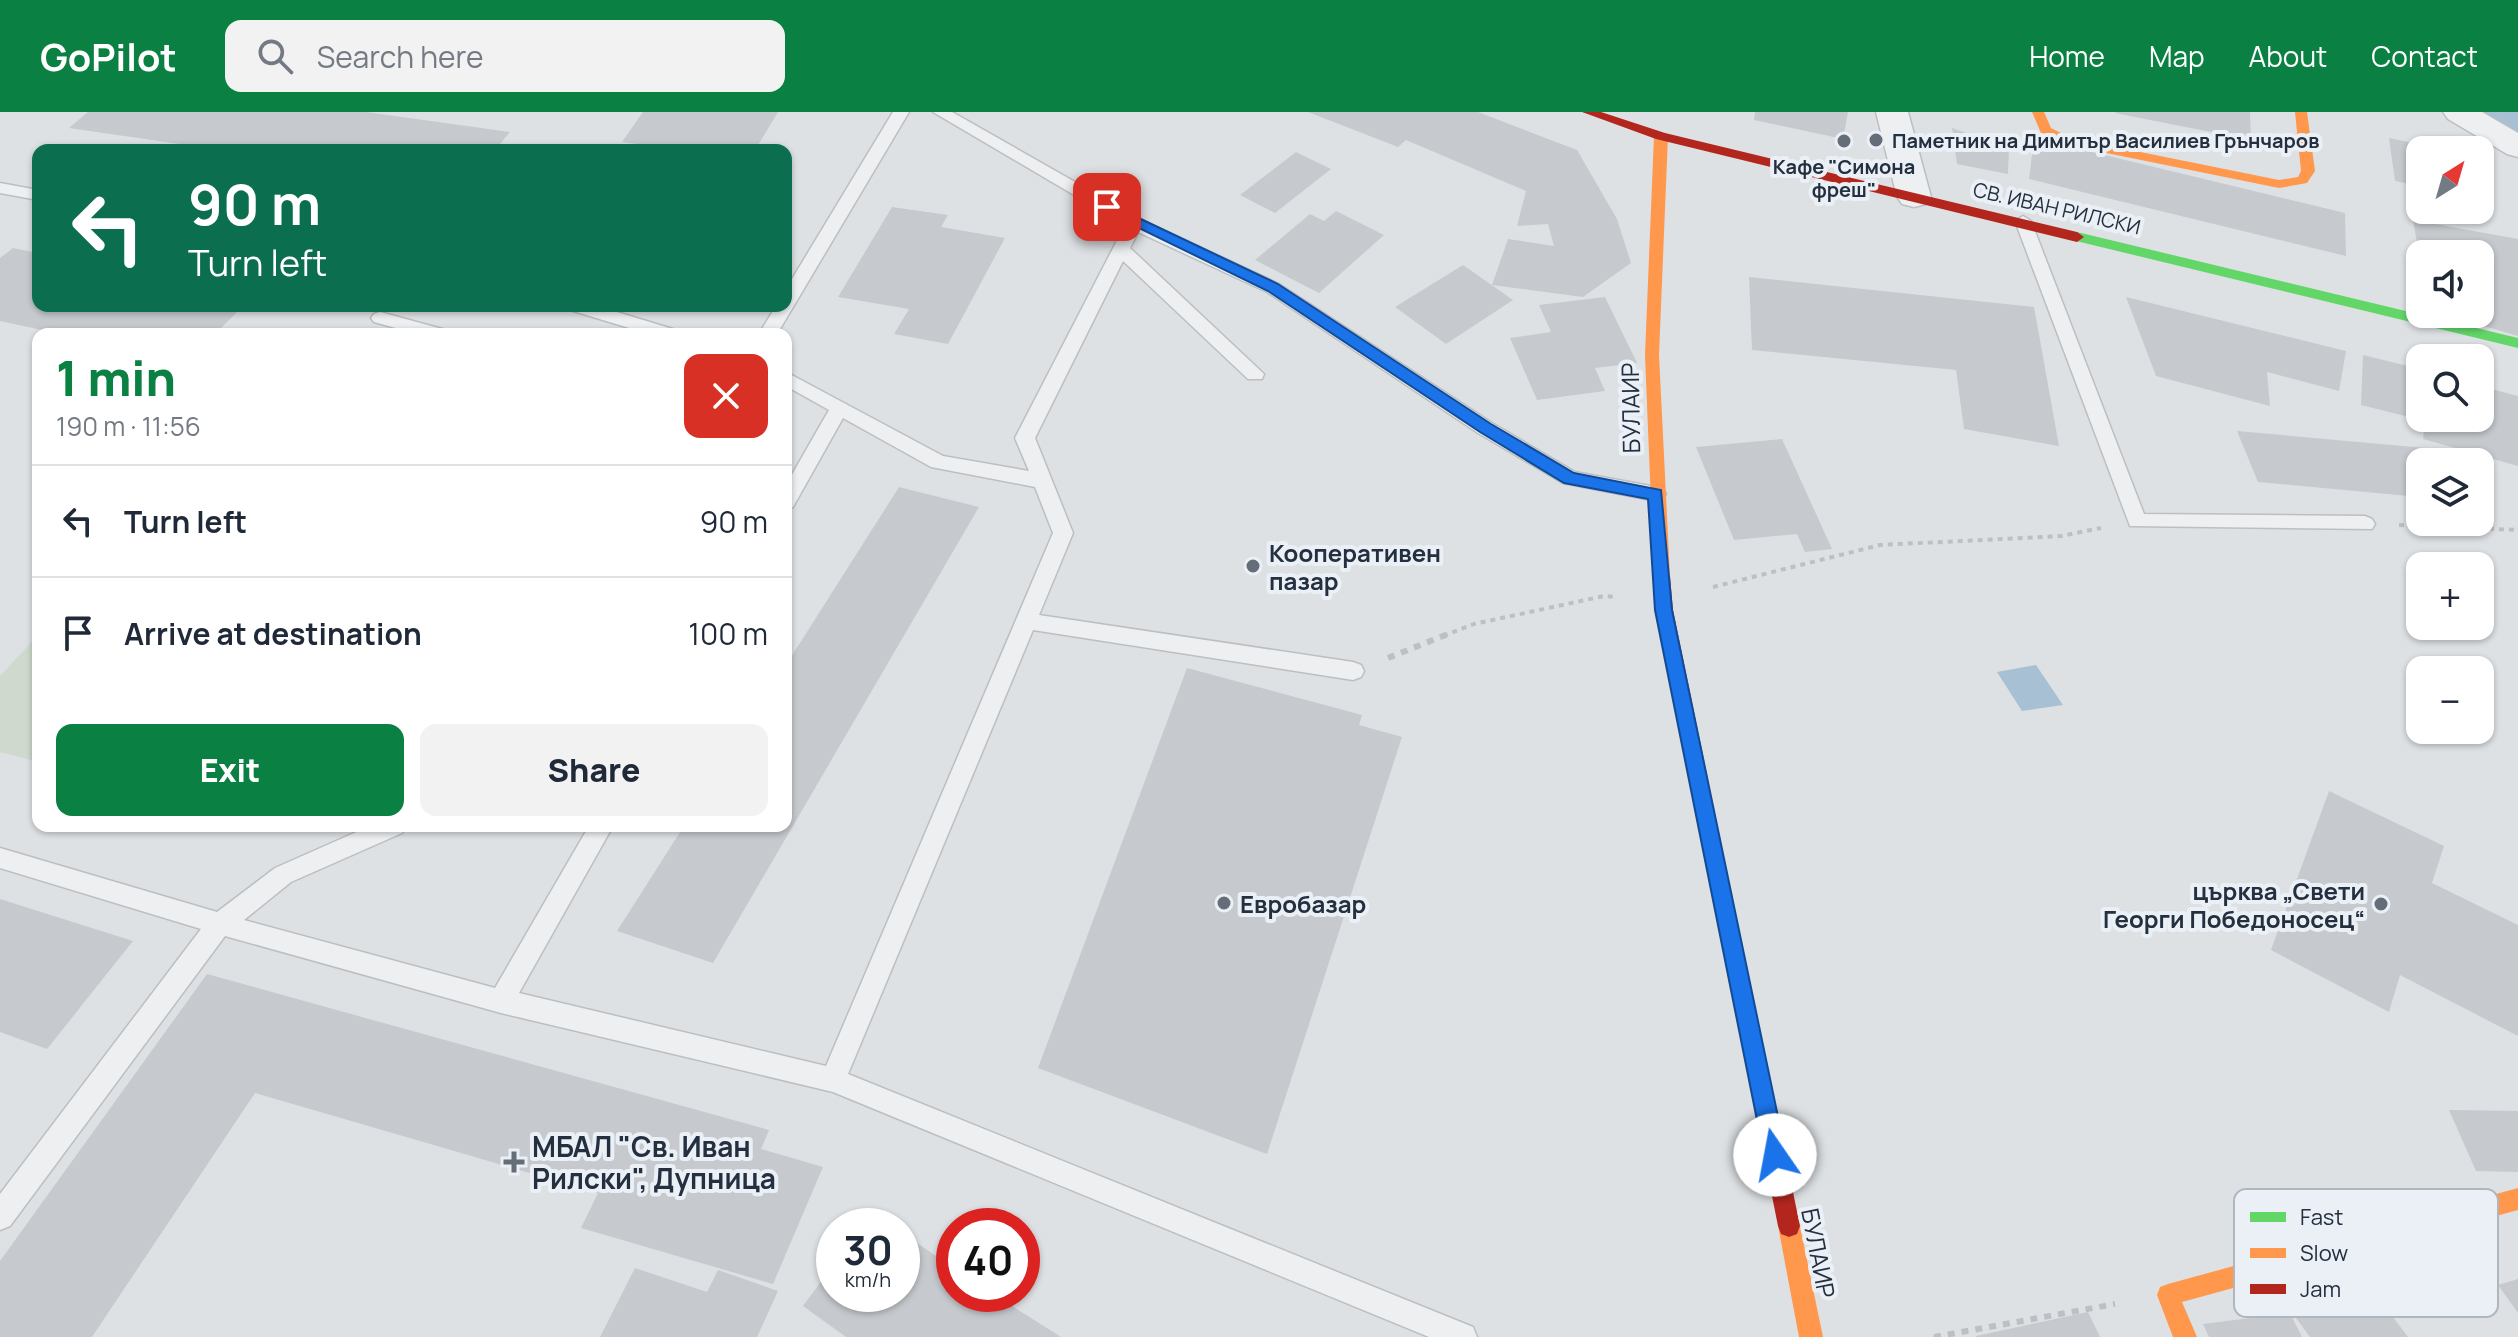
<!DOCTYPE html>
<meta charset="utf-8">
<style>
:root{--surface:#fff;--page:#f2f2f3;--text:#1f2937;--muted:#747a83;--line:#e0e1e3;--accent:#0b8043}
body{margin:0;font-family:Manrope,sans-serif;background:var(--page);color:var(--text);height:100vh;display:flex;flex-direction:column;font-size:30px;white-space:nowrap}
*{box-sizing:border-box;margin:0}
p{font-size:26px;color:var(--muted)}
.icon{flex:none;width:44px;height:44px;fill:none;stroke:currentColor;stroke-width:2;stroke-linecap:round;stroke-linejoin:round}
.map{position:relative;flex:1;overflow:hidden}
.details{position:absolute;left:32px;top:216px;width:760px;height:504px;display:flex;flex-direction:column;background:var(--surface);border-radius:16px;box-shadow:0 2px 6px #0004}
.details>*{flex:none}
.hud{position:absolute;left:32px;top:32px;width:760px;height:168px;border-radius:16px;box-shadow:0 2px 6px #0004;background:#0b6e4f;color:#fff;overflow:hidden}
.needle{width:52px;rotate:37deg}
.controls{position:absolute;left:2406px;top:24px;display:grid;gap:16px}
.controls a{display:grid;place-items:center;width:88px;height:88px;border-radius:16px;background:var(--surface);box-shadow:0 2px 6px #0004;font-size:40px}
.speed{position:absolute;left:816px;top:1096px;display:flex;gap:16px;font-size:40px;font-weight:700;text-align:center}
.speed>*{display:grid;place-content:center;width:104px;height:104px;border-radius:50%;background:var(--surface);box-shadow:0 2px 6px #0004;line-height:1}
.speed small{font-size:20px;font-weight:400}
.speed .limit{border:12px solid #d22;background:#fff;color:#111}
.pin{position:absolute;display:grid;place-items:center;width:68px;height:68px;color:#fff;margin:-34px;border-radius:16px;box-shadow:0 4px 12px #0006}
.me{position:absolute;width:88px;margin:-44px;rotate:348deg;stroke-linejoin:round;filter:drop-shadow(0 0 6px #0008)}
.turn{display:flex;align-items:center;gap:28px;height:168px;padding:0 24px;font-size:36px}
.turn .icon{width:104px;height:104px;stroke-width:2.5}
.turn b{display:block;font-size:56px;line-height:68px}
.round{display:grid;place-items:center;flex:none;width:84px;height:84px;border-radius:16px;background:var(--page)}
.head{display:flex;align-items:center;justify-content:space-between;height:136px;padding:0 24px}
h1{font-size:48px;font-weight:800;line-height:60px;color:var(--accent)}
.cta{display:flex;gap:16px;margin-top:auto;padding:16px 24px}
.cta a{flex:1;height:92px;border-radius:16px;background:var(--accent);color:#fff;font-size:32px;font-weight:800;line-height:92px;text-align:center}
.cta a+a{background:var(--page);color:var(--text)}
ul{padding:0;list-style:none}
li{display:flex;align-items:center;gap:24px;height:112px;padding:0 24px;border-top:2px solid var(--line)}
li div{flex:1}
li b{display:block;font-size:30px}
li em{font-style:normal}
header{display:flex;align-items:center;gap:48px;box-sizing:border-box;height:112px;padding:0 40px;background:var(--accent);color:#fff}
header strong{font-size:38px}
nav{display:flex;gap:44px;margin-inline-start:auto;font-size:28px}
.search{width:560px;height:72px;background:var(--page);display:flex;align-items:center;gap:20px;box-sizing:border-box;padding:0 28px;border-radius:16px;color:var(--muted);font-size:30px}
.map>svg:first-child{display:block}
</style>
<header>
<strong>GoPilot</strong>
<div class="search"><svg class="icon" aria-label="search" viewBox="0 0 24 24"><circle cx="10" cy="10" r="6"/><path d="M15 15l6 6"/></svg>Search here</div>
<nav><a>Home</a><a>Map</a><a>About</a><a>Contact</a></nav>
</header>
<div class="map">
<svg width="2518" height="1225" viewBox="0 0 2518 1225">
<rect width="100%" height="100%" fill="#dee1e4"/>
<!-- green -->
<path fill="#cfd9cd" d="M38,523V650L0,640V564Z"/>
<!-- water -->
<path fill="#a8c0d3" d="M2036,553L2063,593L2022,599L1997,560Z"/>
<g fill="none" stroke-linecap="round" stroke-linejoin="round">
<!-- river -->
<path fill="#a8c0d3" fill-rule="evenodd" d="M2470,0H2518V27L2480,15Z"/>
</g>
<!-- building -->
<path fill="#c6c9cd" d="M88,0H366L510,20L495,38H297L267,34L262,38H221L69,16Z
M643,0H778L755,38H684L622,30Z
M1308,0H1478L1577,38L1617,107L1631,151L1583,185L1492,173L1508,127L1554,134L1548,112L1517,114L1526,79L1406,28L1398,35Z
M1755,0H1848L1843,27L1754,8Z
M2116,0H2250L2251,28L2115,1Z
M1952,16L2009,36L2008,62L1957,52Z
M2034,26L2345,101L2346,144L2029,67Z
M2389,26L2441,37L2420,38V74L2395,69Z
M1296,40L1331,57L1275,101L1240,83Z
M892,95L948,103L941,115L1005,126L948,232L894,222L909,197L838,185Z
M1336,99L1384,123L1319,181L1255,148L1310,102L1324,109Z
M2413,108L2518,127V224L2443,202H2480V142H2419Z
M13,136L38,141V194H243L215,222H61L0,209V146Z
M1463,153L1513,188L1446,232L1395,195Z
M1749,165L2034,195L2059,334L1964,317L1956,258L1752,238Z
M1605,185L1637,251L1595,256L1605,279L1537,288L1510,226L1551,220L1539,193Z
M2126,185L2346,239L2339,279L2267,260L2270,294L2156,264Z
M2363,243L2420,257V306H2480V274L2518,284V354L2423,327L2425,309L2361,293Z
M2237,319L2436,337L2443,350H2420V385L2258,370Z
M1782,327L1832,437L1805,440L1797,422L1734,428L1696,335Z
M899,375L979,395L713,851L617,819L684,714H786V553Z
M1187,556L1362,603L1359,613L1402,625L1267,1042L1038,956Z
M2329,679L2444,734L2432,771L2518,813V924L2400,863L2389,900L2271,838Z
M0,787L133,829L47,937L0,920Z
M207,862L769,1018L761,1037L823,1055L773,1172L581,1116L598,1081L255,981L92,1225H0V1149Z
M2449,998L2518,999V1060L2476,1059Z
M871,1101L891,1114H862Z
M902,1121L954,1156V1182H993L1061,1225H846L803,1194L834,1152V1182H902Z
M635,1156L707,1180L718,1158L778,1179L757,1225H600Z
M2518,1167V1201L2498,1173Z
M2369,1173L2408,1225H2310L2296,1206Z
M2088,1200L2100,1225H1976V1224Z
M2290,1201L2302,1225H2209L2203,1212Z"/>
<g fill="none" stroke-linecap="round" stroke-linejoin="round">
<!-- lane casing -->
<g stroke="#bcbfc2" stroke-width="3">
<path id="lane" d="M893,0H909L777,222H759L776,194H786V177Z
M933,0H952L1140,107L1279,172L1492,311L1575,360L1656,375L1663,377L1666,382L1663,387L1656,389L1563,371L1478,321L1267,180L1138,120L1130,136L1264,262L1262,267H1248L1123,149L1035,326L1073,421L1039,503L1353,550L1361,553L1364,559L1361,565L1353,568L1033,518L848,962L1473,1215L1477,1225H1429L833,980L501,901L225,824L10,1114L0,1118V1082L201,817L0,756V736L217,800L275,756L370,714H406L402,721L291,770L244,808L495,876L589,714H613L519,881L826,954L1053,421L1035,375L931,355L843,306L793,395L786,397V373L829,298L786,274V260L943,344L1029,359L1015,326L1125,113Z
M0,71L38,78V88L0,81Z
M2023,104L2031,109L2144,402L2365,404L2372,407L2375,412L2372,417L2130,414L2015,109Z
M567,194H597L676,218L679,222H649L570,198Z
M380,200L446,218L449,222H417L374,210L371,206L374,202Z"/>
</g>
<!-- street casing -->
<g stroke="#bcbfc2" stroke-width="3">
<path id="street" d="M1876,0H1908L1931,85L1926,92L1914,95L1902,92L1897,85Z
M2443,0H2482L2518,21V45L2507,42L2448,7Z"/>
</g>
<!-- path-far1 -->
<path stroke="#bdbfc4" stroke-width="4" stroke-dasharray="5 5" stroke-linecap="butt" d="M2399,413L2518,418
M1713,475L1880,433L2061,424L2101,416
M1443,524L1474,512L1604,484L1617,485"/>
<!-- path -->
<path stroke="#bdbfc4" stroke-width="6" stroke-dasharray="7 7" stroke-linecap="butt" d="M1388,546L1448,522
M1934,1225L2115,1192"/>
<!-- lane -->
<use href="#lane" fill="#edeff1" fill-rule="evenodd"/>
<!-- street -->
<use href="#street" fill="#edeff1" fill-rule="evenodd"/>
<!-- fast -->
<path fill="#63d668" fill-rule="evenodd" d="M2077,120L2518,226V236L2072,128L2070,125Z"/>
<!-- slow -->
<path fill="#ff974d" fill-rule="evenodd" d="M2032,0H2044L2051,16L2071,26L2279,68L2298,65L2301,59L2295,0H2307L2315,59L2307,71L2279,76L2067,33L2041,21Z
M1661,20L1668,24L1659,243L1670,464L1662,471L1654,464L1645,243L1654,24Z
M2518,1076V1098L2182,1190L2197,1225H2173L2157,1183L2160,1175L2168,1172Z
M1789,1103L1797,1106L1800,1114L1823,1225H1799L1778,1114L1781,1106Z"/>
<!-- jam -->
<path fill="#b3261e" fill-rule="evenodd" d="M1582,0H1601L1665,21L2077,120L2084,125L2077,130L1656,27Z
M1662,457L1670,464L1673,498L1800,1114L1797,1122L1789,1125L1781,1122L1778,1114L1655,498L1654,464Z"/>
</g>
<!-- route -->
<path fill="#1a73e8" stroke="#114b97" stroke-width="2" d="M1107,91L1278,172L1491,312L1574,361L1661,378L1672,498L1786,1043L1782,1051L1775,1054L1767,1051L1764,1043L1655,498L1648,387L1564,371L1480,320L1268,179L1102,98L1100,95Z"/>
<!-- markers -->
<g fill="#656d79" stroke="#eaf0f5" stroke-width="3">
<circle cx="1876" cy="28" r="8"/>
<circle cx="1844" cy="29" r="8"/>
<circle cx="1253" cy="454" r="8"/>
<circle cx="1224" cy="791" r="8"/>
<circle cx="2381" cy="792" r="8"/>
<path d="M510 1038h8v8h8v8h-8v8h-8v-8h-8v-8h8z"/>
</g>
<g text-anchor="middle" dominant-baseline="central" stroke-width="8" stroke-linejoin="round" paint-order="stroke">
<!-- far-poi labels -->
<g font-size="20" font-weight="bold" fill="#242f3f" stroke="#eaf0f5" text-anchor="start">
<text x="1892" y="28">Паметник на Димитър Василиев Грънчаров</text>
<text x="1844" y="54" text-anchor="middle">Кафе "Симона<tspan x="1844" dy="23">фреш"</tspan></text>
</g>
<!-- far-street labels -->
<g font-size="20" fill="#242f3f" stroke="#eaf0f5">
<text transform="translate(2057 96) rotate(13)">СВ. ИВАН РИЛСКИ</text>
</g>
<!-- street labels -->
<g font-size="24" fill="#242f3f" stroke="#eaf0f5">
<text transform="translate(1630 296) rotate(-91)">БУЛАИР</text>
<text transform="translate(1819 1141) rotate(79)">БУЛАИР</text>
</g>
<!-- poi labels -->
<g font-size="24" font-weight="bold" fill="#242f3f" stroke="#eaf0f5" text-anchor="start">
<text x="1269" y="440">Кооперативен<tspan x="1269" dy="28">пазар</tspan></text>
<text x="2365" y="778" text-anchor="end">църква „Свети<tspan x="2365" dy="28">Георги Победоносец“</tspan></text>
<text x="1240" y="791">Евробазар</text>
</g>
<!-- near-poi labels -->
<g font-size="28" font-weight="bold" fill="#242f3f" stroke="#eaf0f5" text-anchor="start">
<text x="532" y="1034">МБАЛ "Св. Иван<tspan x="532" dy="32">Рилски", Дупница</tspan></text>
</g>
</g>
<!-- legend -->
<rect x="2234" y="1077" width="264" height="128" rx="12" fill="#eaf0f5" stroke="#afb6be" stroke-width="2"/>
<rect x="2250" y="1100" width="36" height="10" fill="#63d668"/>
<rect x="2250" y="1136" width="36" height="10" fill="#ff974d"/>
<rect x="2250" y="1172" width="36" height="10" fill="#b3261e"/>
<g font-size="22" fill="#242f3f">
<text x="2300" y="1113">Fast</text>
<text x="2300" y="1149">Slow</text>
<text x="2300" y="1185">Jam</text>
</g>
</svg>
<div class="controls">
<a><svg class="needle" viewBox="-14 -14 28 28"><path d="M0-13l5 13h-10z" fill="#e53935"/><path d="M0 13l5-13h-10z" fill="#747a83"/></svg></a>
<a><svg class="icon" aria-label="sound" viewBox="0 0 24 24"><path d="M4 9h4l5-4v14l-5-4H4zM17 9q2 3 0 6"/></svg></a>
<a><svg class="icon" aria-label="search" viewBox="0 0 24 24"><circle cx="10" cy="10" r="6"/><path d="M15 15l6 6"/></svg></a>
<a><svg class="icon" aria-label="layers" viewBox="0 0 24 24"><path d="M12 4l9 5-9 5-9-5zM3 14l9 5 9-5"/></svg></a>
<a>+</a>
<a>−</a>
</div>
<div class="speed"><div>30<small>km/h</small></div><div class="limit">40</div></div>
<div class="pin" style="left:1107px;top:95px;background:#d93025"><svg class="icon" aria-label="arrive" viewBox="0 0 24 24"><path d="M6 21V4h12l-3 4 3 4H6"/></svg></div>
<svg class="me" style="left:1775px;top:1043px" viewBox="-20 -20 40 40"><circle r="19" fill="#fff"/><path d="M0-13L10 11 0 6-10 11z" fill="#1a73e8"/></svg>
<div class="hud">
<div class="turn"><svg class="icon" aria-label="left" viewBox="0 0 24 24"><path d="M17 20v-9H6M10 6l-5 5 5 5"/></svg><div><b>90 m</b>Turn left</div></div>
</div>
<section class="details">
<div class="head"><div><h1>1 min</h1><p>190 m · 11:56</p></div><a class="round" style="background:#d93025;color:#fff"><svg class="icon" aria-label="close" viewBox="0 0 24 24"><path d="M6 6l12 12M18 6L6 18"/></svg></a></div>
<ul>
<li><svg class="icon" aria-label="left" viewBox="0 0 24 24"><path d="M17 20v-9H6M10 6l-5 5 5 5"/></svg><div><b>Turn left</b></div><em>90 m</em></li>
<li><svg class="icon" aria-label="arrive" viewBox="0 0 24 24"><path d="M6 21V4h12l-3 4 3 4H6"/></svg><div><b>Arrive at destination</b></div><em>100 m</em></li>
</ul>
<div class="cta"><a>Exit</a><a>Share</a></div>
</section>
</div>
